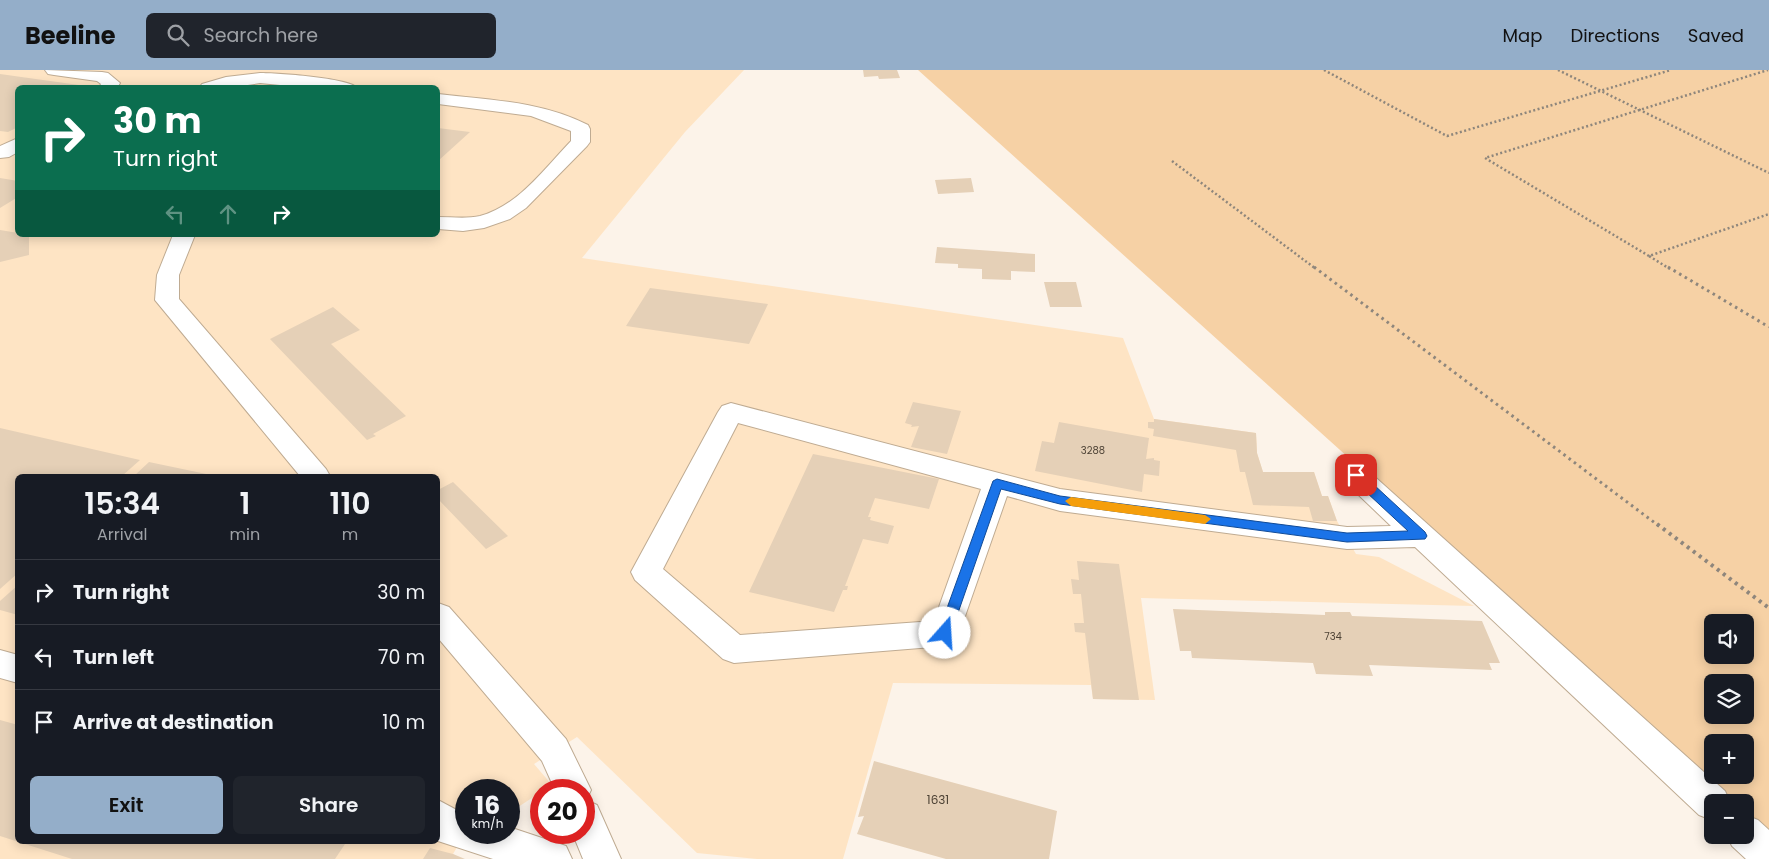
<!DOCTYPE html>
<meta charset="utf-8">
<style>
:root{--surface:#171b24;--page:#20242c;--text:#f1f3f6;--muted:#9ea1a6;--line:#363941;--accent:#94aec9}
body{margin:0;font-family:Poppins,sans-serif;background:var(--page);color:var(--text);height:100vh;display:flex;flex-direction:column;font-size:19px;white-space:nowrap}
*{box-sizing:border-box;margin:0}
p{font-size:16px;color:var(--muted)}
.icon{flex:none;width:28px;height:28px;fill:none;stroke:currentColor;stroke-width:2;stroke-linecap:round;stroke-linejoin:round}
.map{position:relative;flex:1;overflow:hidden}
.side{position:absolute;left:15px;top:404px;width:425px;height:370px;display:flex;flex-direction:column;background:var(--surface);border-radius:8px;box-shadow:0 2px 12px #0003}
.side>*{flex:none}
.guide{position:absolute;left:15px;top:15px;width:425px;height:152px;border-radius:8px;box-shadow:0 2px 12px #0003;background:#0b6e4f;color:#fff;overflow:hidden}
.tools{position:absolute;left:1704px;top:544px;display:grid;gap:10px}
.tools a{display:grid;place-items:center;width:50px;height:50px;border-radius:8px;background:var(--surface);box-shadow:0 2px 12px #0003;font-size:25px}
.speed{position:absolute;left:455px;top:709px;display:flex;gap:10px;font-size:25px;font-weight:700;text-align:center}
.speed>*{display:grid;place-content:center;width:65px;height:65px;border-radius:50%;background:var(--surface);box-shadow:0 2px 12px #0003;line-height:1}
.speed small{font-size:12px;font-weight:400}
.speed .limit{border:8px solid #d22;background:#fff;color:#111}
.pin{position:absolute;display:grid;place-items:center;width:42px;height:42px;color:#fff;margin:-21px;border-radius:10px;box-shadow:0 2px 8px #0006}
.me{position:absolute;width:55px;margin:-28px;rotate:19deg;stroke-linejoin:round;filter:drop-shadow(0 0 4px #0008)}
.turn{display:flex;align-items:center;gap:18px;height:105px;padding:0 15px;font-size:22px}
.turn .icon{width:65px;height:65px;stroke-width:2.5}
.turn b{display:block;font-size:35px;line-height:42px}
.lanes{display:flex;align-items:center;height:48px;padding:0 15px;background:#0003;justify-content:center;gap:25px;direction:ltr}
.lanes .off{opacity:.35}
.eta{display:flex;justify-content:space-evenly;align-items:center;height:85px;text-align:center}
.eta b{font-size:30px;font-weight:600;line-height:35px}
.primary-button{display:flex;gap:10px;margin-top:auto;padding:10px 15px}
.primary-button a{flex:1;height:58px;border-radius:8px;background:var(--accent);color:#111;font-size:20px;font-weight:600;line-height:58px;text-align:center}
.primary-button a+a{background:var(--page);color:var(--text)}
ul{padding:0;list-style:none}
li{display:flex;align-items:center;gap:15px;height:65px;padding:0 15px;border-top:1px solid var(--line)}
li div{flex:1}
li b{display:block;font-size:19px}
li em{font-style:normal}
header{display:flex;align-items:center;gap:30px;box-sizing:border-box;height:70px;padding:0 25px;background:var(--accent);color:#111}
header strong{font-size:24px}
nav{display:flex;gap:28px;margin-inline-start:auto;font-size:18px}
.search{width:350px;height:45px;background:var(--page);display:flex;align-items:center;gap:12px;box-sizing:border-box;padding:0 18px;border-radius:8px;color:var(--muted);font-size:19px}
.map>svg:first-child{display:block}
</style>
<header>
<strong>Beeline</strong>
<div class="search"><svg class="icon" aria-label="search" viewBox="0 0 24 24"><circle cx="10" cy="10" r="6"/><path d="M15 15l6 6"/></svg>Search here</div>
<nav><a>Map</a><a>Directions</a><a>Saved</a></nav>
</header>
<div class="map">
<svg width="1769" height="789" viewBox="0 0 1769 789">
<rect width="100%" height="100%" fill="#fcf3e9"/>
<!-- built -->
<path fill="#fee4c4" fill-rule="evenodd" d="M0,0H744L685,62L582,188L1123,268L1154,349L1256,363L1257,383L1263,402H1314L1322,426H1328L1337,451L1356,484L1379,487L1474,536L1141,528L1155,630L1093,629L1091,615L893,613L843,789H757L697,783L577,667L534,694L552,715L541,720V722L509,743V720H466V762L453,784L462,789H0ZM18,18H438V165H18ZM18,406H438V771H18Z"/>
<!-- green -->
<path fill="#f6d1a5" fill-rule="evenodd" d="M918,0H1769V767L1745,745V732H1731ZM1712,552H1745V585H1712ZM1712,612H1745V645H1712ZM1712,672H1745V705H1712Z"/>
<!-- building -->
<path fill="#e5d0b7" d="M863,0H897L900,8L879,9L878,6L864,7Z
M0,4L86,16V18H18V57L8,62L0,61Z
M438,58L470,62L438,91Z
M0,108L18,111V127L0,138Z
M971,108L974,122L938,124L935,110Z
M0,160L18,163V165H29V185L0,192Z
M937,177L1035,184V202L1011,201V210L982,209V199L958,198V194L935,193Z
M1044,212H1076L1082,237H1050Z
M650,218L768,234L749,274L626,256Z
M333,237L360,260L331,274L406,346L373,364L376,366L367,370L270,269Z
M913,332L961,341L947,384L911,377L919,356L911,357L912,355L905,353Z
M1154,349L1256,363L1257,383L1263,402H1314L1322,426H1328L1337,451H1313L1309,437L1253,435L1245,402H1240L1236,380L1153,366L1154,359L1148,358V352H1154Z
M1059,352L1149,368L1146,389L1154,388V390L1160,391L1159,406L1144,404L1142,422L1035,401L1042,371L1054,373Z
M0,358L140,390L122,406H18V503L0,519Z
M813,384L939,409L929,439L875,428L868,447H871L870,450L894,456L888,474L863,469L845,516H848L847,520H843L834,542L749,522Z
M149,392L211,405V406H134Z
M453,412L508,466L486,479L438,429V420Z
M1077,491L1119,494L1139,630L1093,629L1085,563L1075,562L1074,553H1084L1081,524H1073L1071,509L1079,510Z
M18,515V545L0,540V531Z
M1173,539L1325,545V542H1350L1352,546L1482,551L1500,593H1489L1492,600L1369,595L1373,606L1316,604L1313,593L1192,588L1191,581H1180Z
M0,650L18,655V771H347L335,789H72L0,766Z
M874,691L1057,741L1049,789H946L857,764L864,746L858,747Z
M430,778L453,784L465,789H423Z"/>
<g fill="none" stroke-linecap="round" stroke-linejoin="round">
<!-- minor casing -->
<g stroke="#bfab92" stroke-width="2">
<path id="minor" d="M45,0L102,2L108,3L120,13L117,18H99L101,14L97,11L54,5L48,4Z
M260,3C275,3 350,8 357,18H310L260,13L228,18H199L202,14L226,7Z
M438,24C489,30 542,31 588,55L590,59V72L587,76L526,138L510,149L484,158L463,161L438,159V147C452,147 466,149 480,146C518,136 545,98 571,71V61L531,46L438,34Z
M18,68V82L9,87L0,88V76Z
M173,165H195L179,205V229L326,399L330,406H300L155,230L157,205Z
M731,333L1060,419L1347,457L1391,456L1345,412L1341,405L1345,398L1355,395L1365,398L1725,721L1730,732H1712V750L1699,745L1415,477L1347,479L1060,441L1007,426L956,572L945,576L734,593L723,589L635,510L631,502L718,342L722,336ZM738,353L981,419L934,551L740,565L663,499Z
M438,533L449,537L566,669L591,720L586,730L597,735L621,789H583L572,762H584V720H555L542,691L438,568Z
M0,580L18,585V613L0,608Z
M438,730L466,745V762H509V757L566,776L572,789H493L438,771Z
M1745,745L1758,750L1769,760V789H1746L1732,776L1727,765H1745Z"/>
</g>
<!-- path-far2 -->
<path stroke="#8e867c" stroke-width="2.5" stroke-dasharray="2 2.5" stroke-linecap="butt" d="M1324,0L1447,66L1671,0
M1558,0L1769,103
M1172,91L1316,199
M1649,186L1485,88L1768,0
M1670,199L1649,186L1769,144"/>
<!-- path-far1 -->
<path stroke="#8e867c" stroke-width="3" stroke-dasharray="2.5 4" stroke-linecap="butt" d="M1314,197L1659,456
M1668,197L1769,257"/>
<!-- path -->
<path stroke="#8e867c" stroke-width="4" stroke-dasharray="3 4.5" stroke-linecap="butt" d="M1657,454L1769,538"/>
<!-- minor -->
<use href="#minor" fill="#fff" fill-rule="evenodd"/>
</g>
<!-- route -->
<path fill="#1a73e8" stroke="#114b97" d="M1356,401L1360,402L1425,462L1427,466L1425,469L1347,472L1060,434L1001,419L951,563L945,569L938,563L993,411L997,409L1060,426L1347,463L1408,461L1351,408V402Z"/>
<!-- slow -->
<path fill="#f59e0b" d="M1071,427L1205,445L1211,449L1205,454L1071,436L1065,431Z"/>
<g text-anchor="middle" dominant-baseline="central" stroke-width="4.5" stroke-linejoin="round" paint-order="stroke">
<!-- number labels -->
<g font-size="10" fill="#4d4235">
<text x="1093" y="380">3288</text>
<text x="1333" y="566">734</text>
</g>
<!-- near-number labels -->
<g font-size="12" fill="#4d4235">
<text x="938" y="729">1631</text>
</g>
</g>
</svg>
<div class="tools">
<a><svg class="icon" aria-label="sound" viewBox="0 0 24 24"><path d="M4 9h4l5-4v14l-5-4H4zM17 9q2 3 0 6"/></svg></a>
<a><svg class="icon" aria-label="layers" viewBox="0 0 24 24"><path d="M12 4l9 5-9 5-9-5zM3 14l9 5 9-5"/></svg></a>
<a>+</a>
<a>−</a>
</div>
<div class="speed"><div>16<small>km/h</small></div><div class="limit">20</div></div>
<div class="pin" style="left:1356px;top:405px;background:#d93025"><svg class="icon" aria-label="arrive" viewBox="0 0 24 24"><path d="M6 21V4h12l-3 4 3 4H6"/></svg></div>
<svg class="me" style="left:945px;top:563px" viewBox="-20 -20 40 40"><circle r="19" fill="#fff"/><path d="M0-13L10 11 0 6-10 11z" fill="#1a73e8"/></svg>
<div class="guide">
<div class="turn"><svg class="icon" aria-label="right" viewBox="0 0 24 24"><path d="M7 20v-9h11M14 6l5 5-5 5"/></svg><div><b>30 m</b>Turn right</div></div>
<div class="lanes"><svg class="icon off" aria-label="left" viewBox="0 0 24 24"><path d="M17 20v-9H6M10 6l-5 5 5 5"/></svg><svg class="icon off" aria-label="ahead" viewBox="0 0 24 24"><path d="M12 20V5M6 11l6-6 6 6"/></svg><svg class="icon" aria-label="right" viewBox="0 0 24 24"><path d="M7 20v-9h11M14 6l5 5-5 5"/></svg></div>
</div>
<section class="side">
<div class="eta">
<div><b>15:34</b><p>Arrival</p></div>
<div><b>1</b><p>min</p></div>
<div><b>110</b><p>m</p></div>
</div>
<ul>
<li><svg class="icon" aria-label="right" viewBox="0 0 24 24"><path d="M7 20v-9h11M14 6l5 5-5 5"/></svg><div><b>Turn right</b></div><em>30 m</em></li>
<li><svg class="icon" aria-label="left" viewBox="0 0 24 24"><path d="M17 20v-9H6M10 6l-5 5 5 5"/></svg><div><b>Turn left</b></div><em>70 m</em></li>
<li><svg class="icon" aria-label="arrive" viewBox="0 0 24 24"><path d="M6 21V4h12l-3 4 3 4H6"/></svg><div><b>Arrive at destination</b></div><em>10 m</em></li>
</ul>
<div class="primary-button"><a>Exit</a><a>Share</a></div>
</section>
</div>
